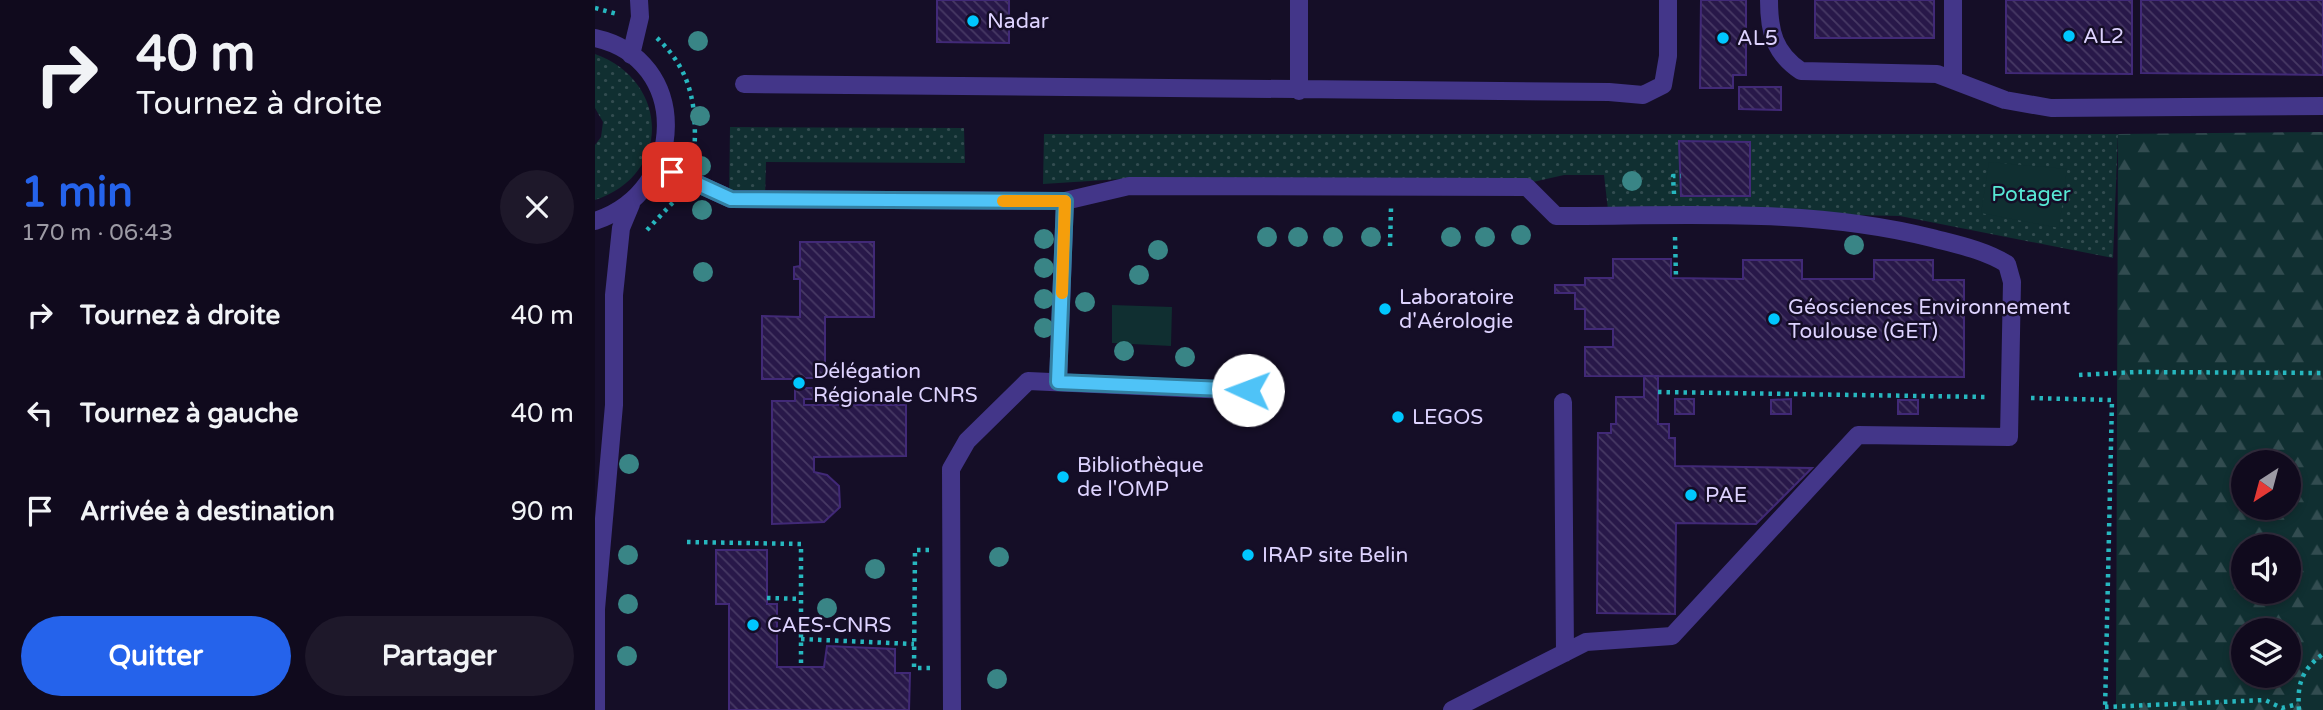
<!DOCTYPE html>
<html lang="fr">
<meta charset="utf-8">
<style>
:root{--surface:#100a1d;--page:#1e182a;--text:#f1f3f6;--muted:#9c9aa4;--line:#302b3b;--accent:#2563eb}
body{margin:0;font-family:"Varela Round",sans-serif;background:var(--page);color:var(--text);height:100vh;display:flex;flex-direction:column;font-size:26px;white-space:nowrap}
*{box-sizing:border-box;margin:0}
p{font-size:23px;color:var(--muted)}
.icon{flex:none;width:38px;height:38px;fill:none;stroke:currentColor;stroke-width:2;stroke-linecap:round;stroke-linejoin:round}
.map{position:relative;flex:1;overflow:hidden}
.details{display:flex;flex-direction:column;background:var(--surface);width:595px}
.details>*{flex:none}
.hud{background:#100a1d;color:var(--text);overflow:hidden}
.needle{width:46px;rotate:216deg}
.tools{position:absolute;left:1636px;top:450px;display:grid;gap:14px}
.tools a{display:grid;place-items:center;width:70px;height:70px;border-radius:50%;background:var(--surface);box-shadow:0 4px 10px #0003,0 0 0 2px var(--line);font-size:35px}
.pin{position:absolute;display:grid;place-items:center;width:60px;height:60px;color:#fff;margin:-30px;border-radius:14px;box-shadow:0 4px 10px #0006}
.me{position:absolute;width:77px;margin:-38px;rotate:272deg;stroke-linejoin:round;filter:drop-shadow(0 0 5px #0008)}
.turn{display:flex;align-items:center;gap:24px;height:147px;padding:0 21px;font-size:32px}
.turn .icon{width:91px;height:91px;stroke-width:2.5}
.turn b{display:block;font-size:49px;line-height:60px}
.round{display:grid;place-items:center;flex:none;width:74px;height:74px;border-radius:37px;background:var(--page)}
.summary{display:flex;align-items:center;justify-content:space-between;height:119px;padding:0 21px}
h1{font-size:42px;font-weight:800;line-height:52px;color:var(--accent)}
.button{display:flex;gap:14px;margin-top:auto;padding:14px 21px}
.button a{flex:1;height:80px;border-radius:42px;background:var(--accent);color:#fff;font-size:28px;font-weight:800;line-height:80px;text-align:center}
.button a+a{background:var(--page);color:var(--text)}
ul{padding:0;list-style:none}
li{display:flex;align-items:center;gap:21px;height:98px;padding:0 21px}
li div{flex:1}
li b{display:block;font-size:26px}
li em{font-style:normal}
main{display:flex;flex:1;min-height:0}
.map>svg:first-child{display:block}
</style>
<main>
<section class="details">
<div class="hud">
<div class="turn"><svg class="icon" aria-label="right" viewBox="0 0 24 24"><path d="M7 20v-9h11M14 6l5 5-5 5"/></svg><div><b>40 m</b>Tournez à droite</div></div>
</div>
<div class="summary"><div><h1>1 min</h1><p>170 m · 06:43</p></div><a class="round"><svg class="icon" aria-label="close" viewBox="0 0 24 24"><path d="M6 6l12 12M18 6L6 18"/></svg></a></div>
<ul>
<li><svg class="icon" aria-label="right" viewBox="0 0 24 24"><path d="M7 20v-9h11M14 6l5 5-5 5"/></svg><div><b>Tournez à droite</b></div><em>40 m</em></li>
<li><svg class="icon" aria-label="left" viewBox="0 0 24 24"><path d="M17 20v-9H6M10 6l-5 5 5 5"/></svg><div><b>Tournez à gauche</b></div><em>40 m</em></li>
<li><svg class="icon" aria-label="arrive" viewBox="0 0 24 24"><path d="M6 21V4h12l-3 4 3 4H6"/></svg><div><b>Arrivée à destination</b></div><em>90 m</em></li>
</ul>
<div class="button"><a>Quitter</a><a>Partager</a></div>
</section>
<div class="map">
<svg width="1728" height="710" viewBox="0 0 1728 710">
<defs>
<pattern id="grass-dots" width="8" height="8" patternUnits="userSpaceOnUse" patternTransform="scale(1.75)"><rect width="8" height="8" fill="#102f31"/><path d="M2 2h.1M6 6h.1" fill="none" stroke="#324c50" stroke-width="1.8" stroke-linecap="round"/></pattern>
<pattern id="forest-firs" width="22" height="20" patternUnits="userSpaceOnUse" patternTransform="scale(1.75)"><rect width="22" height="20" fill="#102f31"/><path d="M5 1l3.5 6h-7zM16 11l3.5 6h-7z" fill="#324c50"/></pattern>
<pattern id="building-back-hatch" width="6" height="6" patternUnits="userSpaceOnUse" patternTransform="scale(1.75)"><rect width="6" height="6" fill="#281849"/><path d="M-1 5l2 2M0 0l6 6M5-1l2 2" fill="none" stroke="#473964"/></pattern>
</defs>
<rect width="100%" height="100%" fill="#150e27"/>
<!-- grass -->
<path fill="url(#grass-dots)" d="M0,54C75,81 77,175 0,200V145L6,137L8,122L0,108Z
M135,127L369,128L370,163L171,162L170,198H134Z
M449,134H1523L1518,258L1305,216L1013,210L1009,175H969L938,182L526,179L448,184Z"/>
<!-- forest -->
<path fill="url(#forest-firs)" fill-rule="evenodd" d="M1728,132V710H1521L1523,134ZM1648,462H1694V508H1648ZM1648,546H1694V592H1648ZM1648,630H1694V676H1648Z"/>
<!-- green -->
<path fill="#102f31" d="M1394,162L1472,169L1464,228L1386,213Z
M517,305L577,307L576,346L517,343Z"/>
<!-- building -->
<path fill="url(#building-back-hatch)" stroke="#412977" stroke-width="2" d="M342,0H414V43L342,42Z
M1106,0H1151V75H1138V88H1105Z
M1220,0H1339V38H1220Z
M1411,0H1537V74L1411,73Z
M1546,0H1728V75L1546,73Z
M1144,87H1186V110L1144,109Z
M1084,141L1155,142V196H1086Z
M205,242H279V317H230V378H208V388H218V399H209V405H311V456L219,457V472L232,475L244,486L245,507L229,522L177,524V401H200V379H167V316L205,317V279H199V267L205,266Z
M1018,259H1076V278L1148,279V260H1207V279H1279V260H1338V280H1369V377L990,376V347H1018V329H990V309H980V293H960V285H990V278H1018Z
M1049,376H1063V424H1074V438H1080V466L1217,468L1161,524L1081,523L1080,614L1002,613L1003,433H1016V424H1021V397H1049Z
M1080,399H1099V414H1080Z
M1196,399V414H1176V400Z
M1303,400H1323V414H1303Z
M121,550H172V604H182V667H229L232,646L300,649V673H315L314,710H134V604H121Z"/>
<g fill="none" stroke-linecap="round" stroke-linejoin="round">
<!-- path -->
<path stroke="#27b7bf" stroke-width="4.5" stroke-dasharray="3.5 5" stroke-linecap="butt" d="M0,8L22,14
M62,38C99,73 102,110 99,158
M1079,194L1078,176H1086
M52,230L82,198
M1080,237L1081,278
M795,246L796,208
M1484,375L1542,372L1728,373
M1063,392L1392,397
M1436,398L1517,400L1510,710
M92,542L206,544V667
M334,550H320L319,668H335
M172,598L206,599
M206,639L319,644
M1510,707L1670,700L1687,708L1703,704
M1704,710C1702,685 1706,670 1728,654"/>
<!-- minor -->
<path stroke="#433689" stroke-width="18" d="M1174,0C1174,31 1179,53 1206,71L1342,74L1410,100L1456,108L1728,106
M0,38C96,59 93,191 0,221
M36,55L45,17L44,0
M1358,77V0
M149,84L1014,92L1048,95L1068,85L1073,56V0
M704,91V0
M64,166L136,199L470,201L534,186L932,187L961,216C1086,216 1215,207 1337,238C1364,245 1389,250 1412,264L1417,282L1414,437L1263,435L1077,636L991,642L857,710
M463,382L470,201
M968,402L970,653
M1,710V609L19,405V295L26,228L36,204
M357,710L356,469L372,441L433,381L680,392"/>
</g>
<!-- trees -->
<g fill="#398586">
<circle cx="103" cy="41" r="10"/>
<circle cx="105" cy="116" r="10"/>
<circle cx="106" cy="166" r="10"/>
<circle cx="1037" cy="181" r="10"/>
<circle cx="107" cy="210" r="10"/>
<circle cx="926" cy="235" r="10"/>
<circle cx="672" cy="237" r="10"/>
<circle cx="703" cy="237" r="10"/>
<circle cx="738" cy="237" r="10"/>
<circle cx="776" cy="237" r="10"/>
<circle cx="856" cy="237" r="10"/>
<circle cx="890" cy="237" r="10"/>
<circle cx="449" cy="239" r="10"/>
<circle cx="1259" cy="245" r="10"/>
<circle cx="563" cy="250" r="10"/>
<circle cx="449" cy="268" r="10"/>
<circle cx="108" cy="272" r="10"/>
<circle cx="544" cy="275" r="10"/>
<circle cx="449" cy="299" r="10"/>
<circle cx="490" cy="302" r="10"/>
<circle cx="449" cy="328" r="10"/>
<circle cx="529" cy="351" r="10"/>
<circle cx="590" cy="357" r="10"/>
<circle cx="34" cy="464" r="10"/>
<circle cx="33" cy="555" r="10"/>
<circle cx="404" cy="557" r="10"/>
<circle cx="280" cy="569" r="10"/>
<circle cx="33" cy="604" r="10"/>
<circle cx="232" cy="608" r="10"/>
<circle cx="32" cy="656" r="10"/>
<circle cx="402" cy="679" r="10"/>
</g>
<g fill="none" stroke-linecap="round" stroke-linejoin="round">
<!-- route casing -->
<g stroke="#337fa1" stroke-width="18">
<path id="route" d="M77,172L136,199L470,201L463,382L653,390"/>
</g>
<!-- route -->
<use href="#route" stroke="#4fc3f7" stroke-width="12"/>
<!-- slow -->
<path stroke="#f59e0b" stroke-width="12" d="M408,201H470L467,293"/>
</g>
<!-- markers -->
<g fill="#00c7fe" stroke="#150e27" stroke-width="2.5">
<circle cx="378" cy="21" r="7"/>
<circle cx="1474" cy="36" r="7"/>
<circle cx="1128" cy="38" r="7"/>
<circle cx="790" cy="309" r="7"/>
<circle cx="1179" cy="319" r="7"/>
<circle cx="204" cy="383" r="7"/>
<circle cx="803" cy="417" r="7"/>
<circle cx="468" cy="477" r="7"/>
<circle cx="1096" cy="495" r="7"/>
<circle cx="653" cy="555" r="7"/>
<circle cx="158" cy="625" r="7"/>
</g>
<g text-anchor="middle" dominant-baseline="central" stroke-width="5" stroke-linejoin="round" paint-order="stroke">
<!-- poi labels -->
<g font-size="21" fill="#ded3ff" stroke="#150e27" text-anchor="start">
<text x="392" y="21">Nadar</text>
<text x="1488" y="36">AL2</text>
<text x="1142" y="38">AL5</text>
<text x="804" y="297">Laboratoire<tspan x="804" dy="24">d'Aérologie</tspan></text>
<text x="1193" y="307">Géosciences Environnement<tspan x="1193" dy="24">Toulouse (GET)</tspan></text>
<text x="218" y="371">Délégation<tspan x="218" dy="24">Régionale CNRS</tspan></text>
<text x="817" y="417">LEGOS</text>
<text x="482" y="465">Bibliothèque<tspan x="482" dy="24">de l'OMP</tspan></text>
<text x="1110" y="495">PAE</text>
<text x="667" y="555">IRAP site Belin</text>
<text x="172" y="625">CAES-CNRS</text>
</g>
<!-- park labels -->
<g font-size="21" fill="#57e7d4" stroke="#150e27">
<text x="1436" y="194">Potager</text>
</g>
</g>
</svg>
<div class="tools">
<a><svg class="needle" viewBox="-14 -14 28 28"><path d="M0-13l5 13h-10z" fill="#e53935"/><path d="M0 13l5-13h-10z" fill="#9c9aa4"/></svg></a>
<a><svg class="icon" aria-label="sound" viewBox="0 0 24 24"><path d="M4 9h4l5-4v14l-5-4H4zM17 9q2 3 0 6"/></svg></a>
<a><svg class="icon" aria-label="layers" viewBox="0 0 24 24"><path d="M12 4l9 5-9 5-9-5zM3 14l9 5 9-5"/></svg></a>
</div>
<div class="pin" style="left:77px;top:172px;background:#d93025"><svg class="icon" aria-label="arrive" viewBox="0 0 24 24"><path d="M6 21V4h12l-3 4 3 4H6"/></svg></div>
<svg class="me" style="left:653px;top:390px" viewBox="-20 -20 40 40"><circle r="19" fill="#fff"/><path d="M0-13L10 11 0 6-10 11z" fill="#4fc3f7"/></svg>
</div>
</main>
